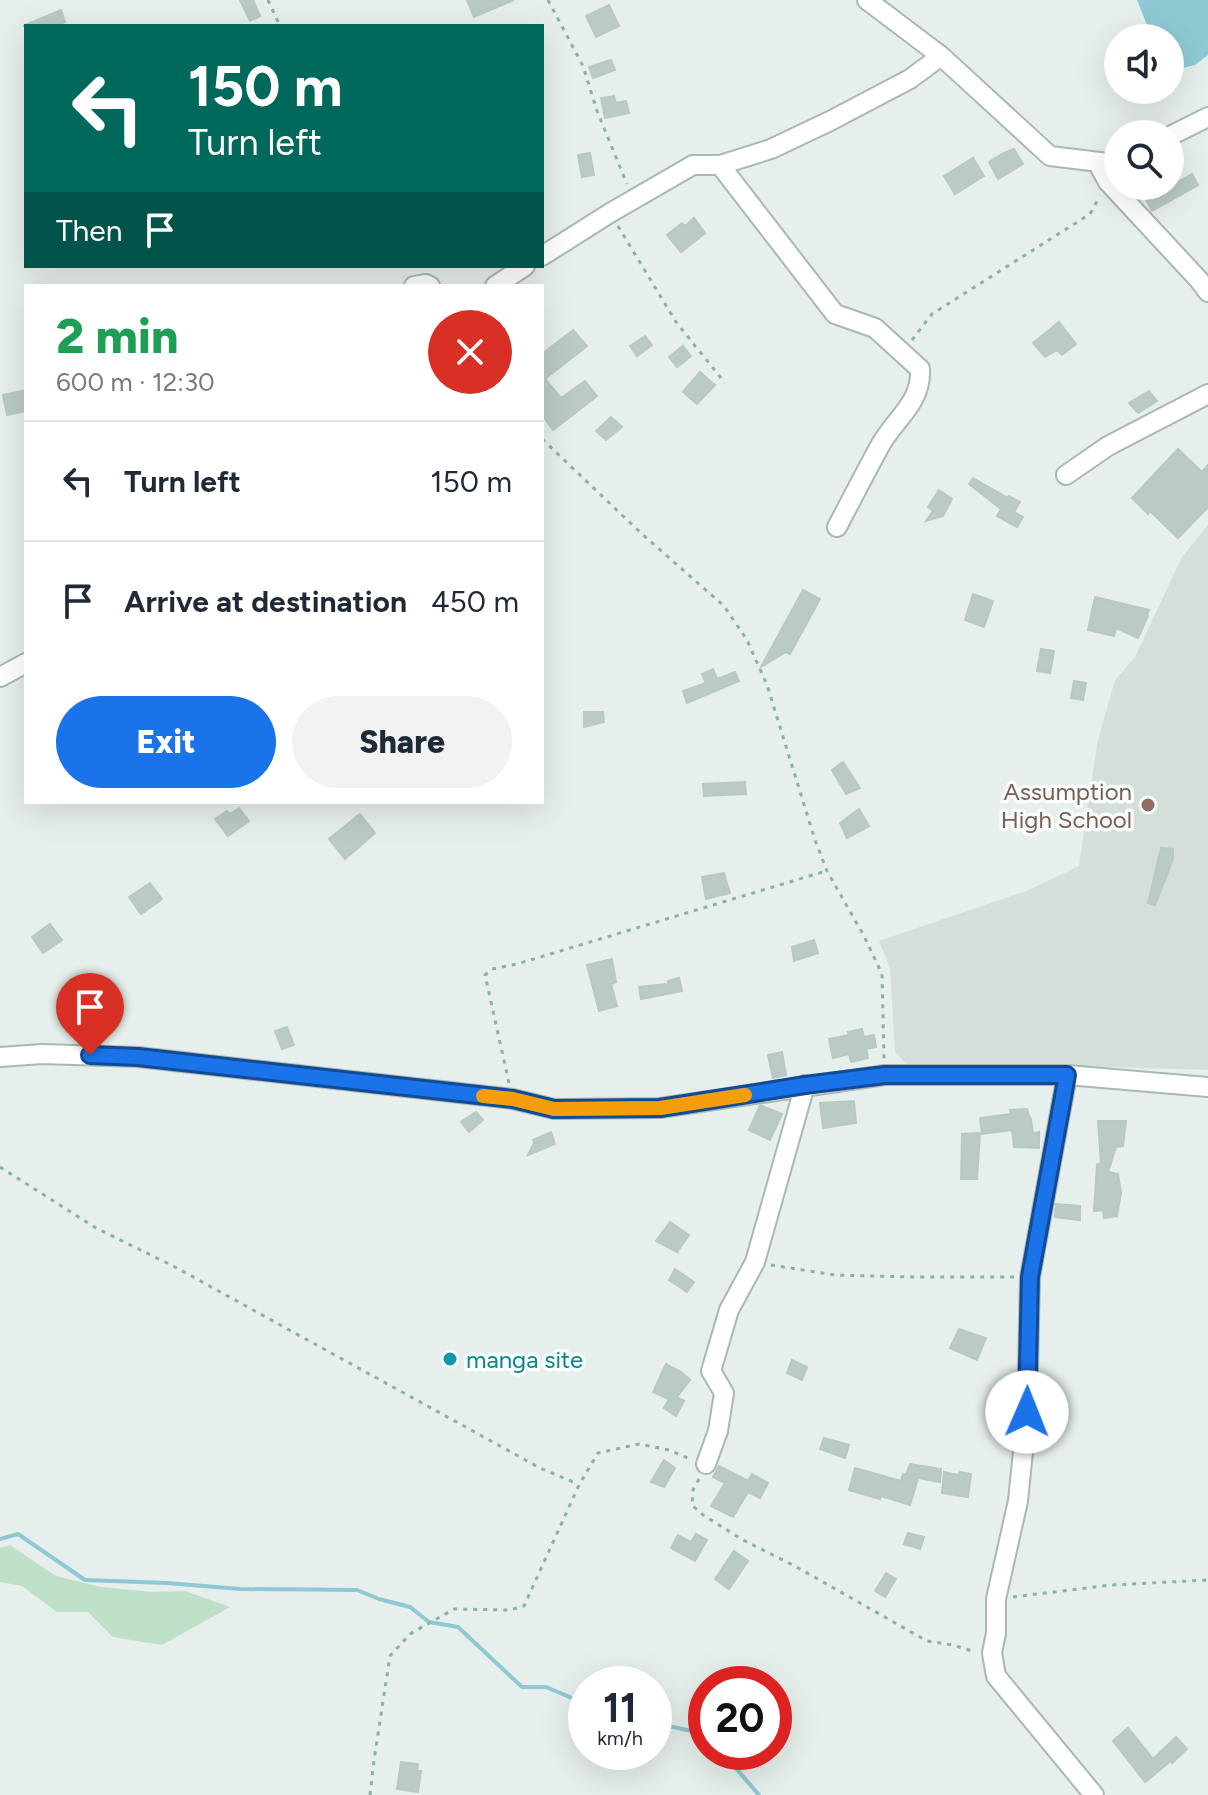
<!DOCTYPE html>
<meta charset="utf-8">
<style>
:root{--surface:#fff;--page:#f2f2f3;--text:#1f2937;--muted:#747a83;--line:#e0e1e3;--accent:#1a73e8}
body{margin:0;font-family:Figtree,sans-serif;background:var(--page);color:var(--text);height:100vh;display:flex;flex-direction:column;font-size:30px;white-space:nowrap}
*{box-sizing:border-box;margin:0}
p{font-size:26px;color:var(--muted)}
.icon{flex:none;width:44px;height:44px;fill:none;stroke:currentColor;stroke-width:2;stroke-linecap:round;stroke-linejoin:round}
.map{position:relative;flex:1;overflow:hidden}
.sheet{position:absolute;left:24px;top:284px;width:520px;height:520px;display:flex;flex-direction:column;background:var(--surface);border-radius:0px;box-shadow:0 8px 32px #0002}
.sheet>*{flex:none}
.banner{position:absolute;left:24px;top:24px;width:520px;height:244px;border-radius:0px;box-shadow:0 8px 32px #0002;background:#00695c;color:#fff;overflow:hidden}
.fabs{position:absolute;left:1104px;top:24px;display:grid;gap:16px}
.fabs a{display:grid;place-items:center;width:80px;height:80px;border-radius:50%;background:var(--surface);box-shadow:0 8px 32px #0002;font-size:40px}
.speed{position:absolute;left:568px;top:1666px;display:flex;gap:16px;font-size:40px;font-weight:700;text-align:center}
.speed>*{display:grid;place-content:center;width:104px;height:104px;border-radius:50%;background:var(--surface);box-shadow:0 8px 32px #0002;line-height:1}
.speed small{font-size:20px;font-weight:400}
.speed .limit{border:12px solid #d22;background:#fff;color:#111}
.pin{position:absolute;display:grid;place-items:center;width:68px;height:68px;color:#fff;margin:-82px -34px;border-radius:50% 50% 50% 0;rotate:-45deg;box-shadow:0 0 8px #0007}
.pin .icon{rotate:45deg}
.me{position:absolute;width:88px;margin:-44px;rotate:1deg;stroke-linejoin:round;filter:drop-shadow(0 0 6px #0008)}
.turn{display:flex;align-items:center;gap:28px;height:168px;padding:0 32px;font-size:36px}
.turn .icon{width:104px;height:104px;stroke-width:2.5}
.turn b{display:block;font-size:56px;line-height:68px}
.then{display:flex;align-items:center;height:76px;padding:0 32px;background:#0003;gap:16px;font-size:30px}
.round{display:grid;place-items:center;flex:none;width:84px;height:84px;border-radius:42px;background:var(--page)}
.overview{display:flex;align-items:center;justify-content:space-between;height:136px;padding:0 32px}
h1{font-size:48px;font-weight:800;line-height:60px;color:#1e9e55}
.button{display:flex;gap:16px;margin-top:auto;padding:16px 32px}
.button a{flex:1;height:92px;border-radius:48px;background:var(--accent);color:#fff;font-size:32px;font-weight:800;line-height:92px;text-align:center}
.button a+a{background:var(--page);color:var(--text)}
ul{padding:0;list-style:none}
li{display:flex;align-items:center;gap:24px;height:120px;padding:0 32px;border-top:2px solid var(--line)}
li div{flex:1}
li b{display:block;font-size:30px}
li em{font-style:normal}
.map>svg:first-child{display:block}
</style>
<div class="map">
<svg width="1208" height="1795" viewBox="0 0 1208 1795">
<rect width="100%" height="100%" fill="#e6efeb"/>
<!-- built -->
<path fill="#d4dfda" d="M1208,525V1070L1006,1064L910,1067L895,1052L890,968L879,941L1029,890L1079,866L1097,744L1115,680L1135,657L1182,557Z"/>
<!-- green -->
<path fill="#bfe0c8" d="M10,1545L56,1576L101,1587L152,1592L185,1591L230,1607L162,1645L113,1637L88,1612H57L22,1586L0,1582V1548Z"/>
<!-- water -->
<path fill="#8ec9d4" d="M1137,0H1208V55L1195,65L1170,71V38H1152Z"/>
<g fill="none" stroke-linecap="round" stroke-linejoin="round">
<!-- stream -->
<path stroke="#8ec9d4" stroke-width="4" d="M0,1539L18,1534L85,1580L167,1583L240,1589L357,1590L379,1599L410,1607L429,1622L458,1627L522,1687H546L586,1704
M654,1723L706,1734
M722,1752L759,1795"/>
</g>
<!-- building -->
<path fill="#bbcac4" stroke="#b8c9c2" stroke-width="2" d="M240,0H253L260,16L250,21Z
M467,0H514L474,17Z
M609,5L619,26L596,37L586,16Z
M61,10L65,22L54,26H23Z
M611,60L615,70L593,78L589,67Z
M614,96L616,103L626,101L629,113L605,118L601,98Z
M1014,149L1023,164L998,179L989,162L1002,154Z
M590,153L594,175L582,177L578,155Z
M973,158L984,176L955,194L944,176Z
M1192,174L1198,185L1152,211L1146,200Z
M694,218L705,233L681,252L667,235L682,223L685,226Z
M1059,322L1076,344L1062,355L1057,350L1045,357L1033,343Z
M573,330L587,346L545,379L561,398L585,381L597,396L553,430L542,415V354Z
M645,336L652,345L637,356L630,346Z
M683,346L691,356L677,367L669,357Z
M700,372L715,385L697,404L683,392Z
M26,390V411L7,415L3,395Z
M1149,391L1157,401L1138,413L1129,403Z
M611,417L622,427L606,440L596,431Z
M1178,449L1202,472L1208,465V507L1178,538L1150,511L1148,514L1132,498Z
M973,478L1008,498L1009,496L1020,502L1014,512L1023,517L1017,527L997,516L1001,509L969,484Z
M939,490L952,499L943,516L926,521L933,511L928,507Z
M803,590L820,599L790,654L786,652L761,667Z
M973,594L993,601L984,627L965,620Z
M1095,597L1149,610L1147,615L1148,616L1138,638L1116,628L1114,636L1088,630Z
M1041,649L1054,651L1050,673L1037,671Z
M713,669L717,679L735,672L739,681L687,703L683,691L706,683L702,674Z
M1074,681L1086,683L1083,700L1071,698Z
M584,712H603L604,722L584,727Z
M843,762L860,788L846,794L832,770Z
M745,782L746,794L704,796L703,784Z
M239,808L249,821L228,836L215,819L227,811L230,814Z
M859,809L869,826L847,838L840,823Z
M360,814L375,833L345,859L329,839Z
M1161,848L1173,849V859L1155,905L1148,903Z
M724,873L730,893L706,899L702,877Z
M150,883L162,899L141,914L129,897Z
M50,924L62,940L43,953L32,937Z
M814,940L818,953L794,961L792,947Z
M612,959L616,982L611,984L617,1006L599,1011L587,965Z
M679,978L682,991L641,999L639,987L668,984V981Z
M287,1027L294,1045L282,1049L275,1031Z
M862,1029L864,1037L874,1035L876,1047L866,1049L868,1058L851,1062L849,1054L833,1058L829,1039L849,1035L848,1032Z
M782,1052L786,1075L773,1078L768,1055Z
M854,1101L856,1123L823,1128L820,1103Z
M760,1105L782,1114L770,1140L749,1130Z
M1027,1109L1029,1116L1031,1119L1033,1134L1039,1132V1148L1014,1147L1012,1130L982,1134L980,1118L1011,1114L1010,1110Z
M476,1112L483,1120L469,1132L461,1122Z
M1098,1121H1126L1123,1146L1116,1147L1108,1172L1118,1174L1121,1193L1117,1216L1104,1218L1103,1210L1094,1211L1097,1164H1101Z
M551,1132L555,1144L528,1155L534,1143L533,1140Z
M980,1133L977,1179H961L962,1134Z
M1056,1204L1080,1206V1220L1055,1217Z
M670,1222L689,1235L677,1252L656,1241Z
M675,1269L694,1282L687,1292L669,1280Z
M959,1329L986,1338L977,1360L950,1348Z
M792,1360L807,1367L802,1380L787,1373Z
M666,1364L681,1372L690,1380L677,1397L684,1401L676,1416L664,1408L669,1399L653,1392Z
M824,1438L849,1445L845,1458L820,1449Z
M664,1460L675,1468L664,1487L651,1482Z
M910,1464L941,1469L940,1482L918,1478L910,1505L881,1496L880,1499L849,1490L855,1468L901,1481L903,1474L906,1475Z
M719,1466L748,1481L752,1474L768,1483L760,1498L748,1492L733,1517L711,1506L725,1483L713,1477Z
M944,1472L958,1475L960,1472L971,1474L968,1497L942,1493Z
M908,1533L924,1537L920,1549L904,1544Z
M696,1534L707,1540L695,1561L671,1548L678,1535L691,1542Z
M734,1551L748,1561L729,1589L715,1579Z
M886,1573L896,1579L885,1597L875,1591Z
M1128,1728L1153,1759L1176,1737L1187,1749L1172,1763L1171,1761L1145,1782L1113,1741Z
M401,1762L418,1764L417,1771H421L418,1792L397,1789Z"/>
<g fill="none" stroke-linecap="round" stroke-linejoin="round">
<!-- minor casing -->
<g stroke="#a8b8b2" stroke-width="22">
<path id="minor" d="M867,0L941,56L1050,156L1108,163L1118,159
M1170,136L1208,117
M1097,162L1108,182L1199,280L1208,292
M720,165L835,314L875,328L920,369C922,402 896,418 881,444C866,471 852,499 837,527
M542,256L610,213L693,165H720L771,149L830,121L910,79L941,56
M414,286L426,284L430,286
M495,286L525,266
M1066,475L1108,446L1208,394
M0,677L26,663
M0,1057L42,1054L138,1057L513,1099L554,1109L660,1108L885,1075H1067L1208,1087
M1067,1075L1030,1277L1027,1412L1018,1501L996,1599V1633L992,1653L996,1676L1094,1795
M706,1464L718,1431L724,1393L711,1371L729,1310L755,1262L805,1085"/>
</g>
<!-- path -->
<path stroke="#86b3a5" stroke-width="3" stroke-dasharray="4 6" stroke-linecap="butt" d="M268,0L280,26
M548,0L583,66L597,111L627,184
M618,226L676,322L725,383
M912,340L932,314L1090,214L1100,196
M542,439L642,534L724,606L747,640L767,685L815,840L827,871L864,936L882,974L884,1059
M509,1083L485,975L492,969L517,964L826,871
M0,1167L96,1228L175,1267L540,1468L578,1484
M771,1265L835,1275L909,1277H1014
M699,1479L693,1490L692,1505L703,1515L743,1540L793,1565L927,1641L953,1645L975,1652
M1013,1597L1111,1585L1208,1580
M370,1795L374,1760L390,1656L410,1634L454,1609L510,1610L524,1606L579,1485L598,1453L639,1444L669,1450L692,1460"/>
<!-- minor -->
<use href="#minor" stroke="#fff" stroke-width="18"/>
</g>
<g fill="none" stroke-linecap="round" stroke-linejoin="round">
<!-- route casing -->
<g stroke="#114b97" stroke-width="20">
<path id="route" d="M90,1055L138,1057L513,1099L554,1109L660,1108L805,1085L885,1075H1067L1030,1277L1027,1412"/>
</g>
<!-- route -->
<use href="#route" stroke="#1a73e8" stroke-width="14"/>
<!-- slow -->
<path stroke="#f59e0b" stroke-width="14" d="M483,1096L513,1099L554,1109L660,1108L745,1095"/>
</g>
<!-- markers -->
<circle fill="#8d6e63" stroke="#f7fbf9" stroke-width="3" cx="1148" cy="805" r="8"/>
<circle fill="#0f9aa8" stroke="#f7fbf9" stroke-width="3" cx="450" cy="1359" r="8"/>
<g text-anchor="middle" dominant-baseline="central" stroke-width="7" stroke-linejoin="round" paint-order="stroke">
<!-- education labels -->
<g font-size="24" fill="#785e54" stroke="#f7fbf9" text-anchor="end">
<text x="1132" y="791">Assumption<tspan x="1132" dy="28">High School</tspan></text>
</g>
<!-- culture labels -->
<g font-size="24" fill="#0d838f" stroke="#f7fbf9" text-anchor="start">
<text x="466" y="1359">manga site</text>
</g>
</g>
</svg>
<div class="fabs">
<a><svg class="icon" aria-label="sound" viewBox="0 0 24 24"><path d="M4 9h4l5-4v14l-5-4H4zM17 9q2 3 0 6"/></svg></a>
<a><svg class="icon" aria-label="search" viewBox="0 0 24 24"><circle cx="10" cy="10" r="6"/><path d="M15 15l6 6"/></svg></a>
</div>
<div class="speed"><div>11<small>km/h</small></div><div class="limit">20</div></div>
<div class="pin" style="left:90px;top:1055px;background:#d93025"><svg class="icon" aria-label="arrive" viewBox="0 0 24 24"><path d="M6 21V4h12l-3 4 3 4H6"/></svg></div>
<svg class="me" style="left:1027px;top:1412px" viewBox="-20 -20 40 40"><circle r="19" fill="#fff"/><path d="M0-13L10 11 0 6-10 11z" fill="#1a73e8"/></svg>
<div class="banner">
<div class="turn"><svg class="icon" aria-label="left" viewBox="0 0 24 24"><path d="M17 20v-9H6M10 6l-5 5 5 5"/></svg><div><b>150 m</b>Turn left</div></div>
<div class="then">Then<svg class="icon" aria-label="arrive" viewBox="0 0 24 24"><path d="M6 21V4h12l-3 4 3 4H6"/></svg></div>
</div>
<section class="sheet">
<div class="overview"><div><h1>2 min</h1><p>600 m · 12:30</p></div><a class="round" style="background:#d93025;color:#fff"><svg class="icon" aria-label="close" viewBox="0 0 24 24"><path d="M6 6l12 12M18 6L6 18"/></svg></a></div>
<ul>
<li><svg class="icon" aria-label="left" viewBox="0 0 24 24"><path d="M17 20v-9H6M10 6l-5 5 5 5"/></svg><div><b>Turn left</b></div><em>150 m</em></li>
<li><svg class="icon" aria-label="arrive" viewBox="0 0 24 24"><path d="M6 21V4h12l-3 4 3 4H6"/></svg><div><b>Arrive at destination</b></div><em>450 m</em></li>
</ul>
<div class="button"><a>Exit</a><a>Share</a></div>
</section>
</div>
